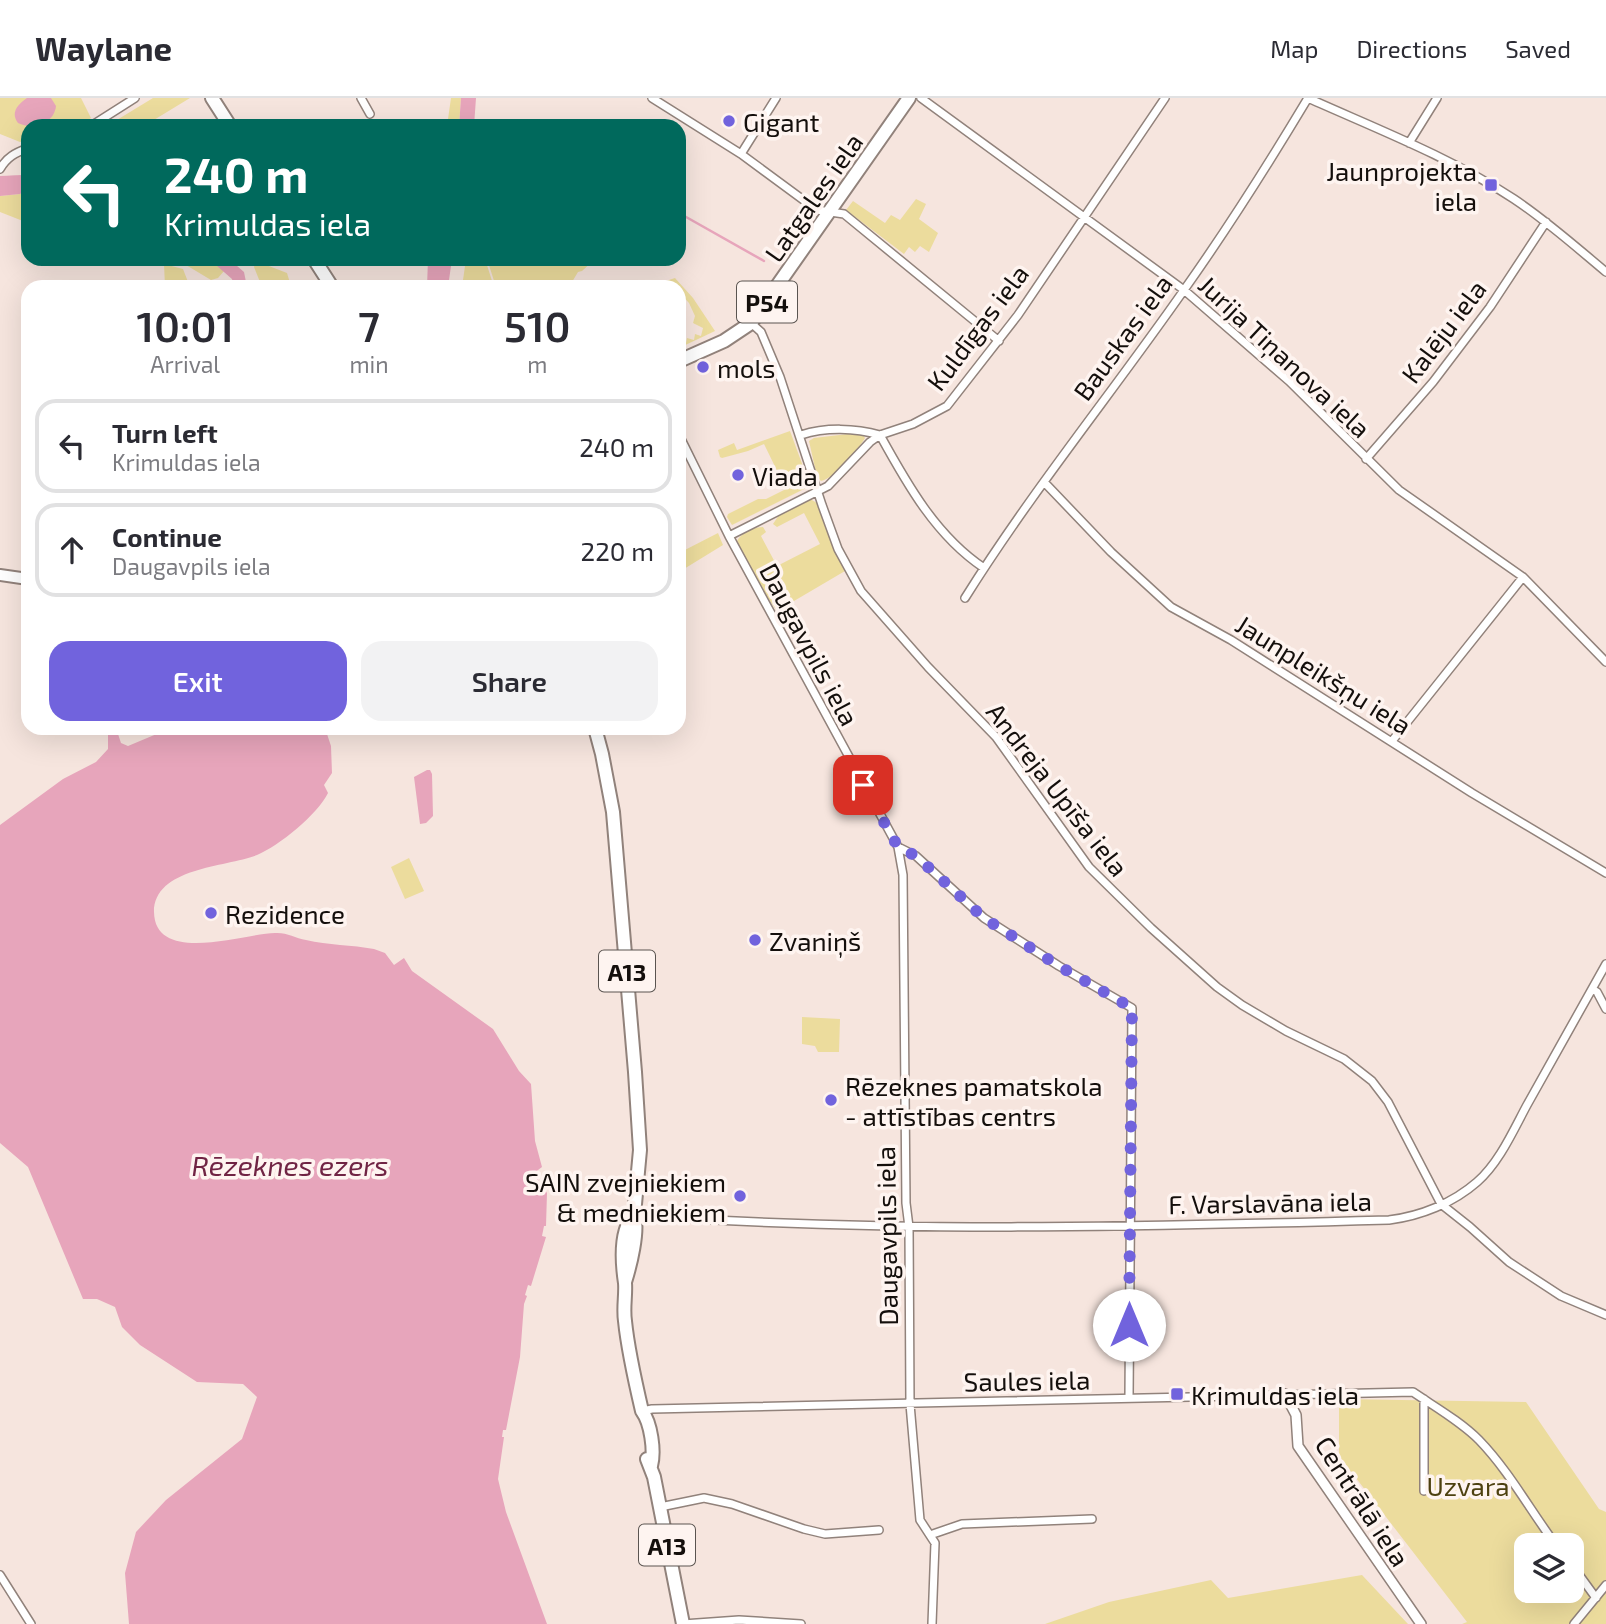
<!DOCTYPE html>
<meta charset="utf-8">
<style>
:root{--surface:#fff;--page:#f2f2f3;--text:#2b2b33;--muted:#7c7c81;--line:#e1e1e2;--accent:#7163dd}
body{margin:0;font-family:"Exo 2",sans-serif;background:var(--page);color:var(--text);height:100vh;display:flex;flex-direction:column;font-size:26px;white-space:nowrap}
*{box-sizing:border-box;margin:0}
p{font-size:23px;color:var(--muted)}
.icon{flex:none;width:38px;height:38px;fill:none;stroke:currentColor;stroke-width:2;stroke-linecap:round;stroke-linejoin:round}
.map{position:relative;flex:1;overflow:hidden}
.panel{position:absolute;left:21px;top:182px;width:665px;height:455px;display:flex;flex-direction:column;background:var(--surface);border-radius:21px;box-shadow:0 7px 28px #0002}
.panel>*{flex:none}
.guide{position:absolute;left:21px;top:21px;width:665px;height:147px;border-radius:21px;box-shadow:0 7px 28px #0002;background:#00695c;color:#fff;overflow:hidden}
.fabs{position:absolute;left:1514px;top:1435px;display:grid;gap:14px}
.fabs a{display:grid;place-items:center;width:70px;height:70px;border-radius:14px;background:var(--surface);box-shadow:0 7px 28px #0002;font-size:35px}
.pin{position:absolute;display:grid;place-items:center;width:60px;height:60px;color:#fff;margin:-30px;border-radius:14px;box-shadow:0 4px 10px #0006}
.me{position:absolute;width:77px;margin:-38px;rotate:0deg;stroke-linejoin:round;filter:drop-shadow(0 0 5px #0008)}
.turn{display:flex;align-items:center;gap:24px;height:147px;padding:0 28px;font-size:32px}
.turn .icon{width:91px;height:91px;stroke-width:2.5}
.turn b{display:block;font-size:49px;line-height:60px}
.eta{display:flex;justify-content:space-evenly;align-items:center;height:119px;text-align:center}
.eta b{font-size:42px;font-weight:600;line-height:49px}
.action{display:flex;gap:14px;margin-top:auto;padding:14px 28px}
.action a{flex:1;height:80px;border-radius:21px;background:var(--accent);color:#fff;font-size:28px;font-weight:600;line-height:80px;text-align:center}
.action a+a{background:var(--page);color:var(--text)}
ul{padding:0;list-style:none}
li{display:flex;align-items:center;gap:21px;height:94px;margin:0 14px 10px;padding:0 14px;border:4px solid var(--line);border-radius:21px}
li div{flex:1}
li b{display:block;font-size:26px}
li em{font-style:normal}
header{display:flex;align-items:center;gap:42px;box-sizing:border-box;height:98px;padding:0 35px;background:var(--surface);border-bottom:2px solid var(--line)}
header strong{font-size:33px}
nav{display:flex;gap:38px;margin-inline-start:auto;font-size:24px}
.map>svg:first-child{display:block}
</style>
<header>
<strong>Waylane</strong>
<nav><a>Map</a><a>Directions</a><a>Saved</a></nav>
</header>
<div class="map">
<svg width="1606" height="1526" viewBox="0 0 1606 1526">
<rect width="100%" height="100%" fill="#f6e5de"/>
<!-- green -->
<path fill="#ecdc9d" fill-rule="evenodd" d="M0,0H81L91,20L78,28H28V42L20,44L0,36Z
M153,0H190L144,28H107Z
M451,0H461L459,28H447Z
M28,93V125L0,114V98L20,96Z
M916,101L926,106L919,121L938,135L929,154L920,148L915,154L909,149L904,156L846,112L853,103L885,125L891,117L900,122Z
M176,161H209L224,173L218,180L211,182Z
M466,161H485L494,189H462Z
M487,161H595L582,173L578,174L569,189H496Z
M256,163L287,175L290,185L284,189H262L254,169Z
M164,166L183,171L190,189H165Z
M675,180L693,200L715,233L679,250L680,244L686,245L687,240L694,242L695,236L701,238L703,230L693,225L695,218L689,205L679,194V189L672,187L663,189L657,186Z
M790,333L804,371L808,389L732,427L727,419L728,416L758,401H766L786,391L764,346L748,353L722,360L720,359L718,352L734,345L737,352Z
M848,336L863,337L865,340C858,352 834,381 821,383L817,379L809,343L814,340Z
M810,401L817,405L831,444L845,473L777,513L763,493L737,443C741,435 754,429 763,429L766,434L761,438L777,468L820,446L804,415L777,429L773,426L779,417Z
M718,435L723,447L679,474V455Z
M409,760L424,793L405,801L391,769Z
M802,919L840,921L839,954H818L815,948L802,946Z
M1339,1301L1526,1304L1599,1411L1606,1414V1526H1462L1467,1524L1339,1358ZM1526,1447H1572V1493H1526Z
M1362,1477L1408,1526H1045L1109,1504L1211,1482L1228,1500Z"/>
<!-- water -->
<path fill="#e7a5bb" d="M27,0H51L56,8C54,26 33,32 18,25C10,15 18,6 27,0Z
M461,0H476L474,28H459Z
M28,77V93L20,96L0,98V91L7,78Z
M209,161H229L244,174L247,189H234L232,181Z
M428,161H452L448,189H427Z
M108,630H116L121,645L128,648L171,630H325L331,648L332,675L324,687L328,695C318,716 279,748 257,757C227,769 154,769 154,814C155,868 246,835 275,835C286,834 295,840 306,842C328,847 352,847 374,851L385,855L394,867L404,860L412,873L493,931L519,973L531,986L535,1043L542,1069L534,1075L547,1095L546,1128H544L542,1138L546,1139L531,1188L528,1187L525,1197L527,1198L524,1206L520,1259L506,1332H503L502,1339H504L498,1381L506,1414L547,1526H129L125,1475L136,1434L166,1402L242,1341L257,1299L243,1286L197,1284L140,1247L122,1229L115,1209L97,1201H83L28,1069L0,1045V727L63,681L96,664L108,651Z
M427,672H430L432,676L433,718L426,725L420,726L414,679Z"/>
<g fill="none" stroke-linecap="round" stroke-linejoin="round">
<!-- stream -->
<path stroke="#e7a5bb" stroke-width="2.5" d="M679,115L764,163"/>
<!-- river -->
<path stroke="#e7a5bb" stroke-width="16" d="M0,86L28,85"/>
<!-- minor casing -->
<g stroke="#91827b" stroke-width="10">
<path id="minor" d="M361,0L370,16
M652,0L741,56L817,112L844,116L999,243
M921,0L1184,192L1289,283L1399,392L1523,479L1606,564
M91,28L135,0
M1409,45L1437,0
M741,56L776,0
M0,71C7,59 15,55 28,50
M751,225L761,234L780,279L822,407L838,451L861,493L928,569L996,639L1089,769L1151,830L1217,889L1242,907L1286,933L1344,961L1372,983L1388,1004L1441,1106L1470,1129L1509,1164L1561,1198L1606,1217
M679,337L729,438L898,749L903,777L906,1105L909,1129L910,1306L920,1422L935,1445L932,1526
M801,337C826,329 855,330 880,337
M880,337C907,386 936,438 984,470
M1366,361L1433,284L1490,209L1546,124
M1044,384L1111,454L1171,509L1231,542L1472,695L1606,775
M729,438L828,388L870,344L880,337L913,326L947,308L1018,217L1165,0
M965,500C1032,393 1112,295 1184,192C1228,130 1269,65 1308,0C1377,31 1450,59 1514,101C1547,123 1576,149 1606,174
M1392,643L1523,479
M898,749L916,758L984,820L1059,868L1132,910L1129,1300
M1592,891L1597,894L1606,911
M634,1117C885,1135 1137,1129 1389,1122C1421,1118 1453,1105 1477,1084C1499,1065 1513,1033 1527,1007C1553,960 1580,913 1606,866
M1424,1301V1393
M642,1313L652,1311L1413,1294C1435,1309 1460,1323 1479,1342C1509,1373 1530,1412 1556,1447
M660,1409L704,1400L732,1406L804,1431L825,1436L879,1432
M930,1437L962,1426L1092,1421
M1572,1467L1596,1500
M0,1477L31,1526
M683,1526L739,1522L801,1526
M1574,1526L1606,1487"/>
</g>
<!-- tertiary casing -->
<g stroke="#91827b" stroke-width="12">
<path id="tertiary" d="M1285,1296L1296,1317L1298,1348L1421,1526"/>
</g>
<!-- secondary casing -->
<g stroke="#91827b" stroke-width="14">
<path id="secondary" d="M0,477L28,481"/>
</g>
<!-- primary casing -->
<g stroke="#91827b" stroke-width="16">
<path id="primary" d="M212,0L230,28
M314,161L332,189
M679,263L724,243L751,225L909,0
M595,630L602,656L613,714L635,974L640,1052L634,1117C639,1133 630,1168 625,1184
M634,1117C619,1133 622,1165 625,1185C626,1197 623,1210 625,1223C628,1253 635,1283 642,1313C651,1325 655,1353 651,1368
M647,1361L654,1379L683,1526"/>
</g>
<!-- minor -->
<use href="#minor" stroke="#fff" stroke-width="7"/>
<!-- tertiary -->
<use href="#tertiary" stroke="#fff" stroke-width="9"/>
<!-- secondary -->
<use href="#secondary" stroke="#fff" stroke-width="10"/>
<!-- primary -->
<use href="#primary" stroke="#fff" stroke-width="12"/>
</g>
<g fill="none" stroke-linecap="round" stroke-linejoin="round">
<!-- route -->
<path stroke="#7163dd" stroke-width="12" stroke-dasharray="0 21.6" d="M863,687L898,749L916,758L984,820L1059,868L1132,910L1129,1227"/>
</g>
<!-- markers -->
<g fill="#7163dd" stroke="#fef4f0" stroke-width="2.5">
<circle cx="729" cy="23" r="7"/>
<rect x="1484" y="80" width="14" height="14" rx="3.5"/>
<circle cx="703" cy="269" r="7"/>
<circle cx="738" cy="377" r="7"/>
<circle cx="211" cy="815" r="7"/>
<circle cx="755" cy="842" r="7"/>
<circle cx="831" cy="1002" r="7"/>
<circle cx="740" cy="1098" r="7"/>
<rect x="1170" y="1289" width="14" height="14" rx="3.5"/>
</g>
<g text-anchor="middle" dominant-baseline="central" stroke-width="7" stroke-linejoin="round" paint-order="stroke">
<!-- shield labels -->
<g fill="#fef4f0" stroke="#5a5450" stroke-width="2">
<rect x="737" y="183.5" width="60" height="41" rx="5"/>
<rect x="599" y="852.5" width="56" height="41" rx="5"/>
<rect x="639" y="1426.5" width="56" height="41" rx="5"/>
</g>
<g font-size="24" font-weight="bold" fill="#140f0c">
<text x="767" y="204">P54</text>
<text x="627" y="873">A13</text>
<text x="667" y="1447">A13</text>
</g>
<!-- poi labels -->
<g font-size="26" fill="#140f0c" stroke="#fef4f0" text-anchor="start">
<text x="743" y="23">Gigant</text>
<text x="1477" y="72" text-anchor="end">Jaunprojekta<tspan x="1477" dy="30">iela</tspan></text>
<text x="717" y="269">mols</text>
<text x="752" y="377">Viada</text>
<text x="225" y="815">Rezidence</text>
<text x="769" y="842">Zvaniņš</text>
<text x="845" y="987">Rēzeknes pamatskola<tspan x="845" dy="30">- attīstības centrs</tspan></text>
<text x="726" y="1083" text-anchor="end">SAIN zvejniekiem<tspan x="726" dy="30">&amp; medniekiem</tspan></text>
<text x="1191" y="1296">Krimuldas iela</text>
</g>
<!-- street labels -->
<g font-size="26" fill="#140f0c" stroke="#fef4f0">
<text transform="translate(813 99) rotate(-55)">Latgales iela</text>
<text transform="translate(977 229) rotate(-53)">Kuldīgas iela</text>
<text transform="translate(1443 233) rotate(-53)">Kalēju iela</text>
<text transform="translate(1122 239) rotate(-54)">Bauskas iela</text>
<text transform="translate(1285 258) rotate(43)">Jurija Tiņanova iela</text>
<text transform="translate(810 546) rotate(62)">Daugavpils iela</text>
<text transform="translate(1324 576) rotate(32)">Jaunpleikšņu iela</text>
<text transform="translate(1058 691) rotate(52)">Andreja Upīša iela</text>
<text transform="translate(1270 1104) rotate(-1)">F. Varslavāna iela</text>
<text transform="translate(886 1138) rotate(-91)">Daugavpils iela</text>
<text transform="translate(1027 1282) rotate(-1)">Saules iela</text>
<text transform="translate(1363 1403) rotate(57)">Centrālā iela</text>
</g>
<!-- park labels -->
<g font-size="26" fill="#4d4110" stroke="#fef4f0">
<text x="1468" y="1387">Uzvara</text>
</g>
<!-- water labels -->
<g font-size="28" font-style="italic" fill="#702444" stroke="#fef4f0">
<text x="290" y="1067">Rēzeknes ezers</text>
</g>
</g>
</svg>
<div class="fabs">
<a><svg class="icon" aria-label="layers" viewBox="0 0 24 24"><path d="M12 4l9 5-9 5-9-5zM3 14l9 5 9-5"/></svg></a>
</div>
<div class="pin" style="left:863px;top:687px;background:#d93025"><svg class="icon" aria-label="arrive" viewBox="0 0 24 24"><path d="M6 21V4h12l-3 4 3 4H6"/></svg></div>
<svg class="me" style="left:1129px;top:1227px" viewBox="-20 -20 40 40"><circle r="19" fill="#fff"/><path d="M0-13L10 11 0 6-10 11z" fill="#7163dd"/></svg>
<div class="guide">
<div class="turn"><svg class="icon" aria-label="left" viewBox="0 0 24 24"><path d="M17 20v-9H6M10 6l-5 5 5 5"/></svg><div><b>240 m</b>Krimuldas iela</div></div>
</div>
<section class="panel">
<div class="eta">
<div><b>10:01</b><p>Arrival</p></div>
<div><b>7</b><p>min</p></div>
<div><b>510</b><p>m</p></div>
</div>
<ul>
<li><svg class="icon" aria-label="left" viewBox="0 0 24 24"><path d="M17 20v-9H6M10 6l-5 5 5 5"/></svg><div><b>Turn left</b><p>Krimuldas iela</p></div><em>240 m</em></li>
<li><svg class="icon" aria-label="ahead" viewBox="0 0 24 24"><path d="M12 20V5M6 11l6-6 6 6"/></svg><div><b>Continue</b><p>Daugavpils iela</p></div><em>220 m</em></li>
</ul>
<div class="action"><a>Exit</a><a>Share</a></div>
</section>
</div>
